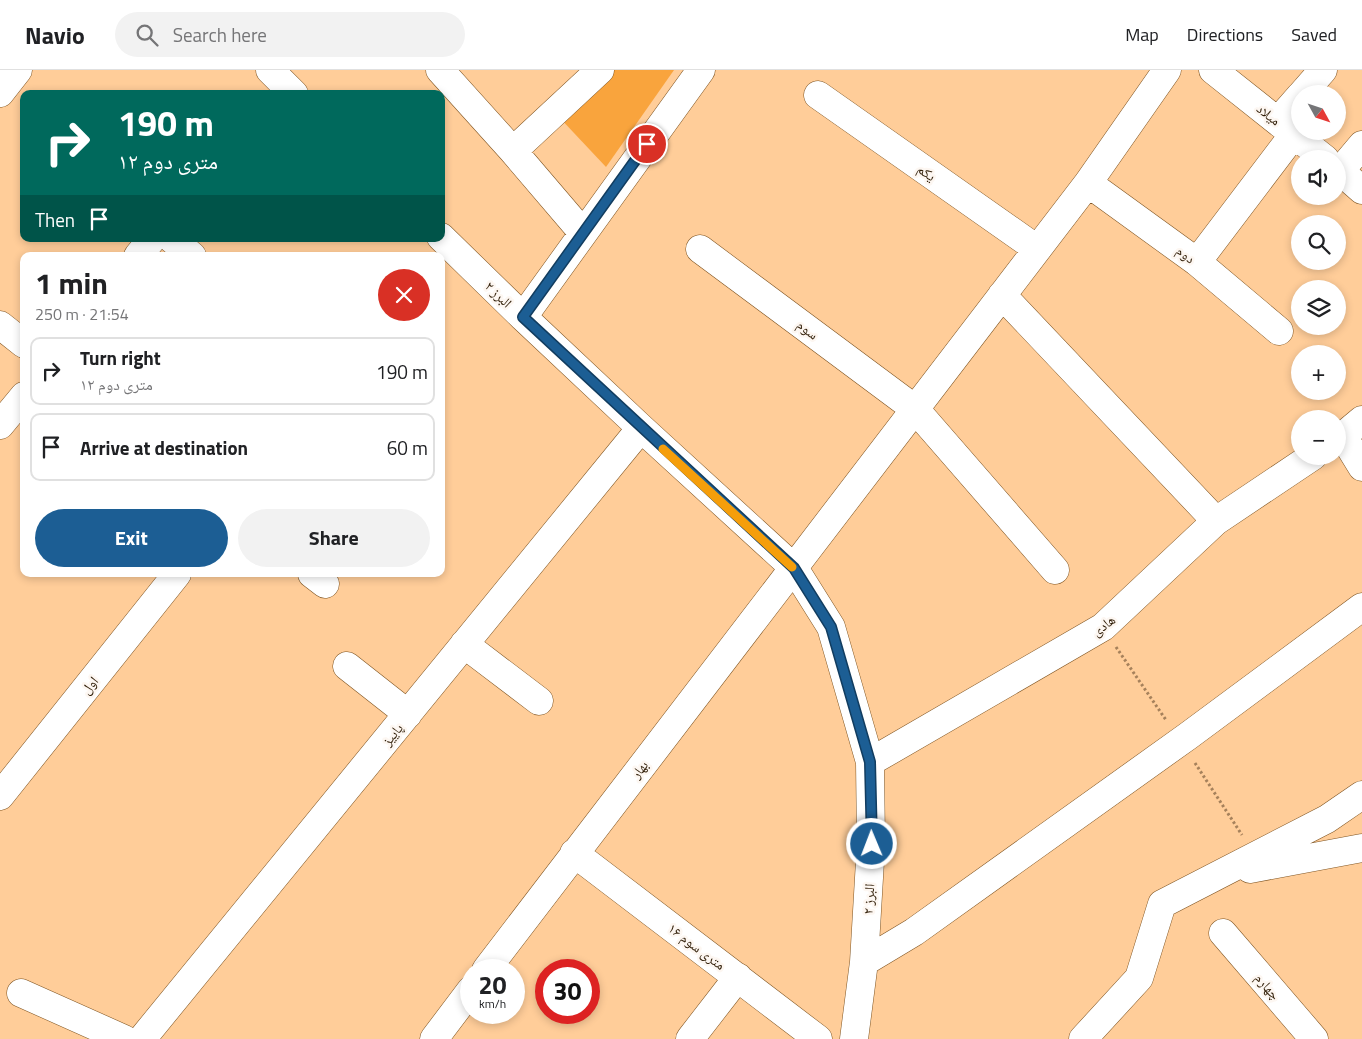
<!DOCTYPE html>
<meta charset="utf-8">
<style>
:root{--surface:#fff;--page:#f2f2f2;--text:#202124;--muted:#757577;--line:#e0e0e0;--accent:#1c5e94}
body{margin:0;font-family:"Titillium Web","Noto Naskh Arabic",sans-serif;background:var(--page);color:var(--text);height:100vh;display:flex;flex-direction:column;font-size:19px;white-space:nowrap}
*{box-sizing:border-box;margin:0}
p{font-size:16px;color:var(--muted)}
.icon{flex:none;width:28px;height:28px;fill:none;stroke:currentColor;stroke-width:2;stroke-linecap:round;stroke-linejoin:round}
.map{position:relative;flex:1;overflow:hidden}
.side{position:absolute;left:20px;top:182px;width:425px;height:325px;display:flex;flex-direction:column;background:var(--surface);border-radius:10px;box-shadow:0 2px 8px #0003}
.side>*{flex:none}
.top-card{position:absolute;left:20px;top:20px;width:425px;height:152px;border-radius:10px;box-shadow:0 2px 8px #0003;background:#00695c;color:#fff;overflow:hidden}
.needle{width:32px;rotate:130deg}
.fabs{position:absolute;left:1291px;top:15px;display:grid;gap:10px}
.fabs a{display:grid;place-items:center;width:55px;height:55px;border-radius:50%;background:var(--surface);box-shadow:0 2px 8px #0003;font-size:25px}
.speed{position:absolute;left:460px;top:889px;display:flex;gap:10px;font-size:25px;font-weight:700;text-align:center}
.speed>*{display:grid;place-content:center;width:65px;height:65px;border-radius:50%;background:var(--surface);box-shadow:0 2px 8px #0003;line-height:1}
.speed small{font-size:12px;font-weight:400}
.speed .limit{border:8px solid #d22;background:#fff;color:#111}
.pin{position:absolute;display:grid;place-items:center;width:42px;height:42px;color:#fff;margin:-21px;border:2px solid #fff;border-radius:50%;box-shadow:0 1px 5px #0007}
.me{position:absolute;width:55px;margin:-28px;rotate:359deg;stroke-linejoin:round;filter:drop-shadow(0 0 4px #0008)}
.turn{display:flex;align-items:center;gap:18px;height:105px;padding:0 15px;font-size:22px}
.turn .icon{width:65px;height:65px;stroke-width:2.5}
.turn b{display:block;font-size:35px;line-height:42px}
.then{display:flex;align-items:center;height:48px;padding:0 15px;background:#0003;gap:10px;font-size:19px}
.round{display:grid;place-items:center;flex:none;width:52px;height:52px;border-radius:26px;background:var(--page)}
.summary{display:flex;align-items:center;justify-content:space-between;height:85px;padding:0 15px}
h1{font-size:30px;font-weight:700;line-height:38px}
.cta{display:flex;gap:10px;margin-top:auto;padding:10px 15px}
.cta a{flex:1;height:58px;border-radius:30px;background:var(--accent);color:#fff;font-size:20px;font-weight:700;line-height:58px;text-align:center}
.cta a+a{background:var(--page);color:var(--text)}
ul{padding:0;list-style:none}
li{display:flex;align-items:center;gap:15px;height:68px;margin:0 10px 8px;padding:0 5px;border:2px solid var(--line);border-radius:10px}
li div{flex:1}
li b{display:block;font-size:19px}
li em{font-style:normal}
header{display:flex;align-items:center;gap:30px;box-sizing:border-box;height:70px;padding:0 25px;background:var(--surface);border-bottom:1px solid var(--line)}
header strong{font-size:24px}
nav{display:flex;gap:28px;margin-inline-start:auto;font-size:18px}
.search{width:350px;height:45px;background:var(--page);display:flex;align-items:center;gap:12px;box-sizing:border-box;padding:0 18px;border-radius:28px;color:var(--muted);font-size:19px}
.map>svg:first-child{display:block}
</style>
<header>
<strong>Navio</strong>
<div class="search"><svg class="icon" aria-label="search" viewBox="0 0 24 24"><circle cx="10" cy="10" r="6"/><path d="M15 15l6 6"/></svg>Search here</div>
<nav><a>Map</a><a>Directions</a><a>Saved</a></nav>
</header>
<div class="map">
<svg width="1362" height="969" viewBox="0 0 1362 969">
<rect width="100%" height="100%" fill="#ffcd99"/>
<!-- green -->
<path fill="#f9a43d" d="M607,0H674L606,97L558,46Z"/>
<g fill="none" stroke-linecap="round" stroke-linejoin="round">
<!-- minor casing -->
<g stroke="#7f5421" stroke-width="29">
<path id="minor" d="M270,0L294,24
M440,0L513,81L583,163
M1213,0L1325,89
M0,23L18,0
M1302,24L1323,0
M818,25L1037,179
M1278,51L1300,26
M513,81L600,0
M1338,99L1362,120
M1340,101L1362,75
M1088,113L1197,192L1279,261
M441,167L523,247L641,358L794,498L831,557L870,692L871,774L864,892L854,969
M172,169L192,186
M700,179L915,339L1055,500
M138,186L152,169
M1197,192L1294,64
M1002,225L1216,451
M523,247L701,0
M0,255L24,274
M0,355L24,326
M1343,366L1362,397
M1338,370L1362,350
M312,504L325,514
M464,574L539,631
M347,596L408,644
M870,692L1103,557L1216,451L1313,386
M0,726L177,504
M574,783L818,969
M1250,799L1362,778
M1223,863L1314,969
M864,892L914,862L1188,666L1362,537
M486,900L1088,113L1167,0
M21,923L124,969
M142,969L641,358
M434,969L471,920
M690,969L738,907
M1083,969L1139,908L1162,834L1327,749L1362,725"/>
</g>
<!-- path -->
<path stroke="#a6815b" stroke-width="3" stroke-dasharray="2.5 2.5" stroke-linecap="butt" d="M1116,577L1166,650
M1195,693L1242,765"/>
<!-- minor -->
<use href="#minor" stroke="#fff" stroke-width="28"/>
</g>
<g fill="none" stroke-linecap="round" stroke-linejoin="round">
<!-- route casing -->
<g stroke="#123d60" stroke-width="12">
<path id="route" d="M647,74L523,247L794,498L831,557L870,692L872,774"/>
</g>
<!-- route -->
<use href="#route" stroke="#1c5e94" stroke-width="9"/>
<!-- slow -->
<path stroke="#f59e0b" stroke-width="9" d="M663,379L792,497"/>
</g>
<g text-anchor="middle" dominant-baseline="central" stroke-width="5" stroke-linejoin="round" paint-order="stroke">
<!-- street labels -->
<g font-size="14" fill="#311f09" stroke="#fdf7f2">
<text transform="translate(1269 44) rotate(38)">میلاد</text>
<text transform="translate(927 102) rotate(35)">یکم</text>
<text transform="translate(1186 184) rotate(37)">دوم</text>
<text transform="translate(499 224) rotate(44)">البرز ۲</text>
<text transform="translate(808 259) rotate(37)">سوم</text>
<text transform="translate(1103 555) rotate(-37)">هادی</text>
<text transform="translate(89 615) rotate(-51)">اول</text>
<text transform="translate(392 664) rotate(-51)">پاییز</text>
<text transform="translate(639 699) rotate(-52)">بهار</text>
<text transform="translate(868 829) rotate(-86)">البرز ۲</text>
<text transform="translate(697 876) rotate(37)">۱۶ متری سوم</text>
<text transform="translate(1268 916) rotate(49)">چهارم</text>
</g>
</g>
</svg>
<div class="fabs">
<a><svg class="needle" viewBox="-14 -14 28 28"><path d="M0-13l5 13h-10z" fill="#e53935"/><path d="M0 13l5-13h-10z" fill="#757577"/></svg></a>
<a><svg class="icon" aria-label="sound" viewBox="0 0 24 24"><path d="M4 9h4l5-4v14l-5-4H4zM17 9q2 3 0 6"/></svg></a>
<a><svg class="icon" aria-label="search" viewBox="0 0 24 24"><circle cx="10" cy="10" r="6"/><path d="M15 15l6 6"/></svg></a>
<a><svg class="icon" aria-label="layers" viewBox="0 0 24 24"><path d="M12 4l9 5-9 5-9-5zM3 14l9 5 9-5"/></svg></a>
<a>+</a>
<a>−</a>
</div>
<div class="speed"><div>20<small>km/h</small></div><div class="limit">30</div></div>
<div class="pin" style="left:647px;top:74px;background:#d93025"><svg class="icon" aria-label="arrive" viewBox="0 0 24 24"><path d="M6 21V4h12l-3 4 3 4H6"/></svg></div>
<svg class="me" style="left:872px;top:774px" viewBox="-20 -20 40 40"><circle r="17" fill="#1c5e94" stroke="#fff" stroke-width="3"/><path d="M0-11L8 9 0 5-8 9z" fill="#fff"/></svg>
<div class="top-card">
<div class="turn"><svg class="icon" aria-label="right" viewBox="0 0 24 24"><path d="M7 20v-9h11M14 6l5 5-5 5"/></svg><div><b>190 m</b>۱۲ متری دوم</div></div>
<div class="then">Then<svg class="icon" aria-label="arrive" viewBox="0 0 24 24"><path d="M6 21V4h12l-3 4 3 4H6"/></svg></div>
</div>
<section class="side">
<div class="summary"><div><h1>1 min</h1><p>250 m · 21:54</p></div><a class="round" style="background:#d93025;color:#fff"><svg class="icon" aria-label="close" viewBox="0 0 24 24"><path d="M6 6l12 12M18 6L6 18"/></svg></a></div>
<ul>
<li><svg class="icon" aria-label="right" viewBox="0 0 24 24"><path d="M7 20v-9h11M14 6l5 5-5 5"/></svg><div><b>Turn right</b><p>۱۲ متری دوم</p></div><em>190 m</em></li>
<li><svg class="icon" aria-label="arrive" viewBox="0 0 24 24"><path d="M6 21V4h12l-3 4 3 4H6"/></svg><div><b>Arrive at destination</b></div><em>60 m</em></li>
</ul>
<div class="cta"><a>Exit</a><a>Share</a></div>
</section>
</div>
